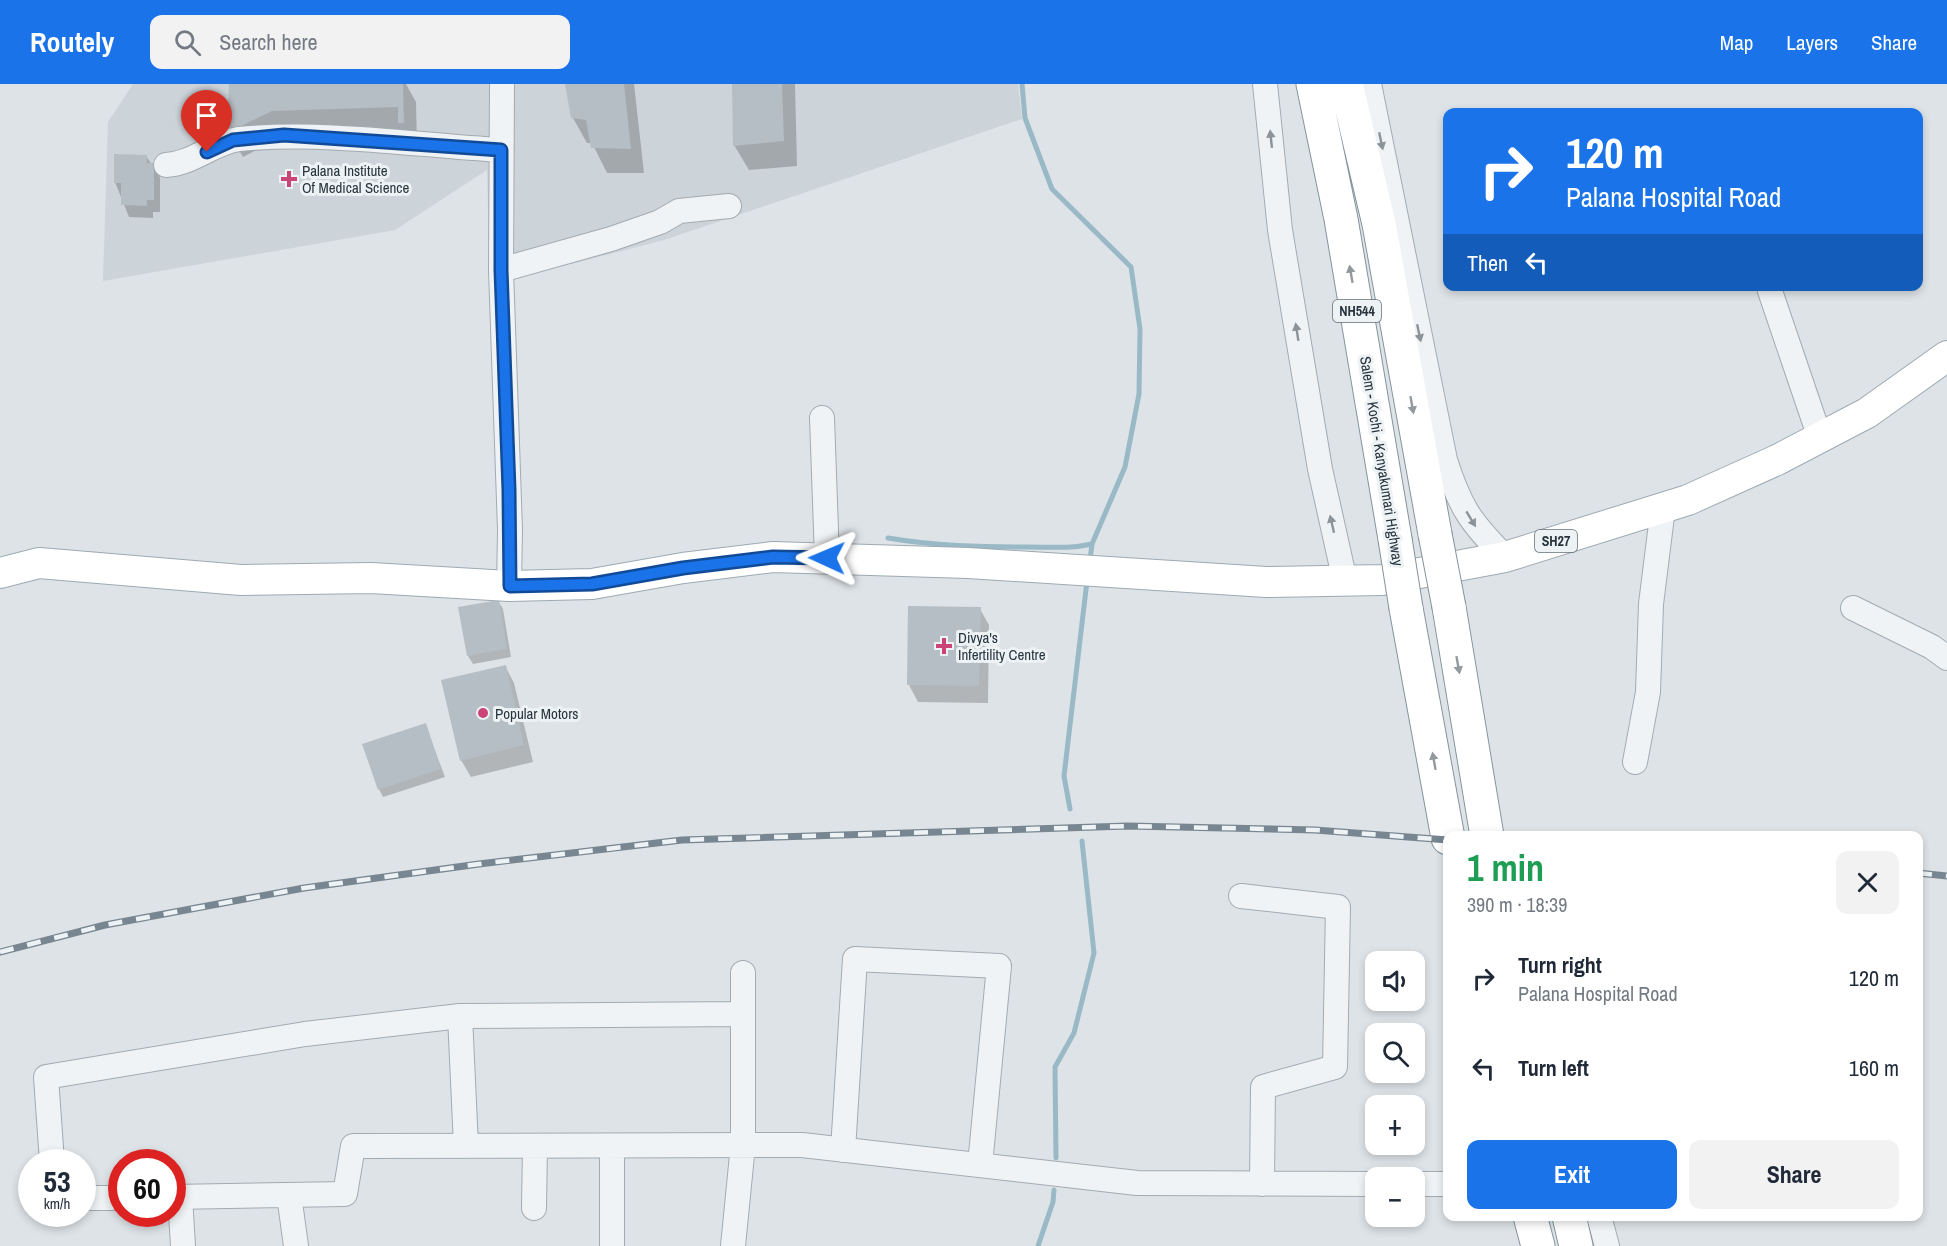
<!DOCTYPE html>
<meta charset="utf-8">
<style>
:root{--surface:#fff;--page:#f2f2f3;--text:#1f2937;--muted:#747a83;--accent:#1a73e8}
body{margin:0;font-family:"Archivo Narrow",sans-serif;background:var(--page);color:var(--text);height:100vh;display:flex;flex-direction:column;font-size:22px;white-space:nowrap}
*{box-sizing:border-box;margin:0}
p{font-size:20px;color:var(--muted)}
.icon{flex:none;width:33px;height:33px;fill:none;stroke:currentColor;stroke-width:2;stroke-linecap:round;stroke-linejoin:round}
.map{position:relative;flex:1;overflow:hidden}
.drawer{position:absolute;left:1443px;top:747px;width:480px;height:390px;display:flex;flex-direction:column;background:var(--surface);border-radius:12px;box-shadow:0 3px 9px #0003}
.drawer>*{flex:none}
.top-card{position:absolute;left:1443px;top:24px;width:480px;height:183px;border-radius:12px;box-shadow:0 3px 9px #0003;background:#1a73e8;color:#fff;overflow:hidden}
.controls{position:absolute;left:1365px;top:867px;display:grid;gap:12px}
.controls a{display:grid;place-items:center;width:60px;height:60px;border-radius:12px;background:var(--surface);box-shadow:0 3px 9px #0003;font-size:30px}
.speed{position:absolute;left:18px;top:1065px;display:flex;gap:12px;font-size:30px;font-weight:700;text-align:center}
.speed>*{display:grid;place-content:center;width:78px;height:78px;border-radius:50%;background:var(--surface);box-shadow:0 3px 9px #0003;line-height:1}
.speed small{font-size:15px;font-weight:400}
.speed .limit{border:9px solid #d22;background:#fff;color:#111}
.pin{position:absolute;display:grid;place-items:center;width:51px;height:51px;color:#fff;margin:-62px -26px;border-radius:50% 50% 50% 0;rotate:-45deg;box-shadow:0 0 6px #0007}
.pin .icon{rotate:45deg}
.me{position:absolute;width:66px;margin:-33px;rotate:271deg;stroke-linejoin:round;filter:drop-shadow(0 0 4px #0008)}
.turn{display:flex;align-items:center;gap:21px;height:126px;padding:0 24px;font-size:27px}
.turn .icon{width:78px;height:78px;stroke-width:2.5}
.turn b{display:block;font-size:42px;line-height:51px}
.then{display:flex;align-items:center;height:57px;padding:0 24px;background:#0003;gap:12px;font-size:22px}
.round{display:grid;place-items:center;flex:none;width:63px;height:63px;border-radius:12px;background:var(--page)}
.head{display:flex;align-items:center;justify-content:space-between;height:102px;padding:0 24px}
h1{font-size:36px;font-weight:800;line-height:45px;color:#1e9e55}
.button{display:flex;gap:12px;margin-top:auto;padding:12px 24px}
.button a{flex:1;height:69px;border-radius:12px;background:var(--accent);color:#fff;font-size:24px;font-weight:800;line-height:69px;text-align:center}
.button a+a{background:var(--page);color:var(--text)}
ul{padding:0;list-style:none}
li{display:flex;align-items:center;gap:18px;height:90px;padding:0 24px}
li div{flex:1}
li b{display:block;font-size:22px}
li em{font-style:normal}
header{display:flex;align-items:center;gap:36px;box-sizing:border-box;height:84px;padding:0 30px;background:var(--accent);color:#fff}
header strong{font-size:28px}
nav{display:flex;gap:33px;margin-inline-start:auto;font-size:21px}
.search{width:420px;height:54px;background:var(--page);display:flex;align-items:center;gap:15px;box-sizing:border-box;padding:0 21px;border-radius:12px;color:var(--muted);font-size:22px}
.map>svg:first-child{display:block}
</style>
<header>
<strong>Routely</strong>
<div class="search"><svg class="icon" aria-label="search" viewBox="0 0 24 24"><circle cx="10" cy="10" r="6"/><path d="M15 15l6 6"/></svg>Search here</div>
<nav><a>Map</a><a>Layers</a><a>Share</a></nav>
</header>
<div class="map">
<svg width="1947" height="1162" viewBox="0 0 1947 1162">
<rect width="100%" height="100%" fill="#dee3e7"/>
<!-- built -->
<path fill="#ccd3d9" d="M133,0H1018L1022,35L664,156L490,201L487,86L395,146L103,197L108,38Z"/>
<!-- shadow -->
<path fill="#0003" d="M231,0H406L416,18L417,63L286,51L243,73L229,49Z
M569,0H634L644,89H607L592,59H587L573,34Z
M733,0H795L797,82L749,86L734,61Z
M146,72L160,93V128H153V134L129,133L115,98Z
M498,517L503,525L511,573L473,580L468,572L460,524Z
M980,525L989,541L988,619L918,618L909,601Z
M505,582L514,599L533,678L471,693L461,676Z
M425,640L445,693L383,713L379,705Z"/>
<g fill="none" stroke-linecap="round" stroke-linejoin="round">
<!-- stream -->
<path stroke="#99b9c7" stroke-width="5" d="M1022,0L1025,34L1052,105L1131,183L1140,245L1139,310L1125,383L1092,460L1090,476
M888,454C935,462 980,463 1027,463C1050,463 1070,465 1092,460
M1070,725L1064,692L1087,497
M1056,1074L1055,983L1074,949L1094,869L1082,757
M1038,1162L1053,1118L1054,1106"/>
</g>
<!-- building -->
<path fill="#b5bec4" d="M229,0H403L404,39H398V23L272,27L227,49Z
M565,0H624L631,65L591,64L586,36L571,34Z
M732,0H782L784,57L733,62Z
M114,70L147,71V79H154V116H147V122L121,121V99H114Z
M499,516L507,565L467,572L458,523Z
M908,522L981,523L979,602L907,601Z
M506,581L524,661L460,677L441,596Z
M426,639L441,685L378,706L362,660Z"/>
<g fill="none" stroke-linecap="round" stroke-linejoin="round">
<!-- minor casing -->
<g stroke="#a3abb1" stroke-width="26">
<path id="minor" d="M502,0L501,186L510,446L509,502
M1265,0L1280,146L1320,385L1345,497
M1369,0L1445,376C1460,423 1470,438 1505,473
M166,81C195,79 214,58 239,55C327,47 414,61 501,66
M501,186L611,155L660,138L679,127L729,122
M1770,207L1820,354
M822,334L827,474
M1853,524L1932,563L1947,574
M1635,678L1648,608L1651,520L1663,424
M1241,812L1338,823L1335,983L1263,1003L1262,1100
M460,932L466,1062
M612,1062V1162
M843,1066L855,875L999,882L980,1081
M52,1078L46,993L305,950L460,932L743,930
M1414,1100H1448
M289,1111L296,1162
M172,1113L345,1110L353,1062L802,1061L1137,1099L1376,1100
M180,1113L183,1162
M82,1114H122
M534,1124L535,1062
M1599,1132L1607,1162
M733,1162L743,1061V889"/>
</g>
<!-- major casing -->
<g stroke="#9daab2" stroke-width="32">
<path id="major" d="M0,489L39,479L241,496L371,494L509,502L592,500L683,484L773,473L968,479L1266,498L1382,496L1505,473L1688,416L1777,376L1867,329L1947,272"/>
</g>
<!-- highway casing -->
<g stroke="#85949d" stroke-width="35">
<path id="highway" d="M1313,0L1341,135L1395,455
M1346,0L1379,140L1435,450
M1449,523L1487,752
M1406,524L1448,754
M1530,1132L1538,1162
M1569,1132L1576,1162"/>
</g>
<!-- minor -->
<use href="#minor" stroke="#f0f3f5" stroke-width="24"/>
<!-- major -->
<use href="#major" stroke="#fff" stroke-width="30"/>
<!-- highway -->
<use href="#highway" stroke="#fff" stroke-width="33"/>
<!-- rail casing -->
<g stroke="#778690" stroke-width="7">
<path id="rail" d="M1918,789L1947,792
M0,868L105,841L304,804L479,780L682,756L1128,742L1315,746L1448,756"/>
</g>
<!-- rail -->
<use href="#rail" stroke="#edf2f5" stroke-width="4.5" stroke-dasharray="14" stroke-linecap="butt"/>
<!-- highway-bridge casing -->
<g stroke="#85949d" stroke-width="35" stroke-linecap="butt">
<path id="highway-bridge" d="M1435,450L1449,523
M1395,455L1406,524"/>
</g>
<!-- highway-bridge -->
<use href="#highway-bridge" stroke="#fff" stroke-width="33"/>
</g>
<!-- one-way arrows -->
<defs><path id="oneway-solid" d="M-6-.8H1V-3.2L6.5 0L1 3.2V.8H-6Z" transform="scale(1.5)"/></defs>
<g fill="#8c9499">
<use href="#oneway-solid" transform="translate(1271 55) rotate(-96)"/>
<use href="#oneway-solid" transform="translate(1381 57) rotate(78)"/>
<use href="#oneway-solid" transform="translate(1297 248) rotate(-99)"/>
<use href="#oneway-solid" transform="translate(1419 249) rotate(78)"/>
<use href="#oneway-solid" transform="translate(1471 435) rotate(59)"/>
<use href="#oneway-solid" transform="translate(1332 440) rotate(-103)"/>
</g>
<g fill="#939a9e">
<use href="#oneway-solid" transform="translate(1351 190) rotate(-100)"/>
<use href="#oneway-solid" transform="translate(1412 321) rotate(80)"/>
<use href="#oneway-solid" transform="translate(1458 581) rotate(80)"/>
<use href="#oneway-solid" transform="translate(1434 677) rotate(-100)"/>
</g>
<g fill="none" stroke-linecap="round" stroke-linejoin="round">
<!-- route casing -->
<g stroke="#114b97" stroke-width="15">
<path id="route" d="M207,68L233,56L284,51L501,66V186L509,406L510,502L592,500L683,484L773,473L827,474"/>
</g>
<!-- route -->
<use href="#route" stroke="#1a73e8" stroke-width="10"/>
</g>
<!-- markers -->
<g fill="#ca4477" stroke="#edf2f5" stroke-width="2">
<path d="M286 86h6v6h6v6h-6v6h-6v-6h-6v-6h6z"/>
<path d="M941 553h6v6h6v6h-6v6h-6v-6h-6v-6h6z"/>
<circle cx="483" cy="629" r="6"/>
</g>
<g text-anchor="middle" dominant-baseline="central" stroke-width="6" stroke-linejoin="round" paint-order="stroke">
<!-- shield labels -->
<g fill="#edf2f5" stroke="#626d74" stroke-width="1.5">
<rect x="1333" y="216" width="48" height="22" rx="4.5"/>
<rect x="1535" y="446" width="42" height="22" rx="4.5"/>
</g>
<g font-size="14" font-weight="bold" fill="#27343d">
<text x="1357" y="227">NH544</text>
<text x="1556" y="457">SH27</text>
</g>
<!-- poi labels -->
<g font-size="15" fill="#27343d" stroke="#edf2f5" text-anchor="start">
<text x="302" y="86">Palana Institute<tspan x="302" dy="17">Of Medical Science</tspan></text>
<text x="958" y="553">Divya's<tspan x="958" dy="17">Infertility Centre</tspan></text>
<text x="495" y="629">Popular Motors</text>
</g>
<!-- street labels -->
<g font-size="15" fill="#27343d" stroke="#edf2f5">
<text transform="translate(1382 377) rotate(81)">Salem - Kochi - Kanyakumari Highway</text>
</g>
</g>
</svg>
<div class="controls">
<a><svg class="icon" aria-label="sound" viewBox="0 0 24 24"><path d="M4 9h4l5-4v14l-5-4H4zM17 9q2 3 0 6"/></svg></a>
<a><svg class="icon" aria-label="search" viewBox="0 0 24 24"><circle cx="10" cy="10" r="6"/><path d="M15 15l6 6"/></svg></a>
<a>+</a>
<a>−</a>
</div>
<div class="speed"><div>53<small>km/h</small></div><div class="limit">60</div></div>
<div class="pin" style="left:207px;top:68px;background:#d93025"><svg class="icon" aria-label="arrive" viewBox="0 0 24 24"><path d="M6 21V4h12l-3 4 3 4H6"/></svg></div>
<svg class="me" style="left:827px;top:474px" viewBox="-20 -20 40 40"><path d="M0-17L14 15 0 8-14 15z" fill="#1a73e8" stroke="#fff" stroke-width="4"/></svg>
<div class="top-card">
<div class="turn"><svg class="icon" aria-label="right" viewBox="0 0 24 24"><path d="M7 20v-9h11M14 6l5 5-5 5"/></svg><div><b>120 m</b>Palana Hospital Road</div></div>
<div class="then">Then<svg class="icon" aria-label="left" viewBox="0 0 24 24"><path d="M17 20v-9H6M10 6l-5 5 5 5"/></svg></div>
</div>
<section class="drawer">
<div class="head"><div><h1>1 min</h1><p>390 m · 18:39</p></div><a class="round"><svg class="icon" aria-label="close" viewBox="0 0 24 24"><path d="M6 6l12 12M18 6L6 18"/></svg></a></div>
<ul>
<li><svg class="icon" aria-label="right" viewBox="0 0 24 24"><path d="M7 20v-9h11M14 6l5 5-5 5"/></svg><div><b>Turn right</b><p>Palana Hospital Road</p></div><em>120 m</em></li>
<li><svg class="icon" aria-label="left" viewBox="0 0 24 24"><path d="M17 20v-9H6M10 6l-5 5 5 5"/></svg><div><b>Turn left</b></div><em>160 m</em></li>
</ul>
<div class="button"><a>Exit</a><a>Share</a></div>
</section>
</div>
